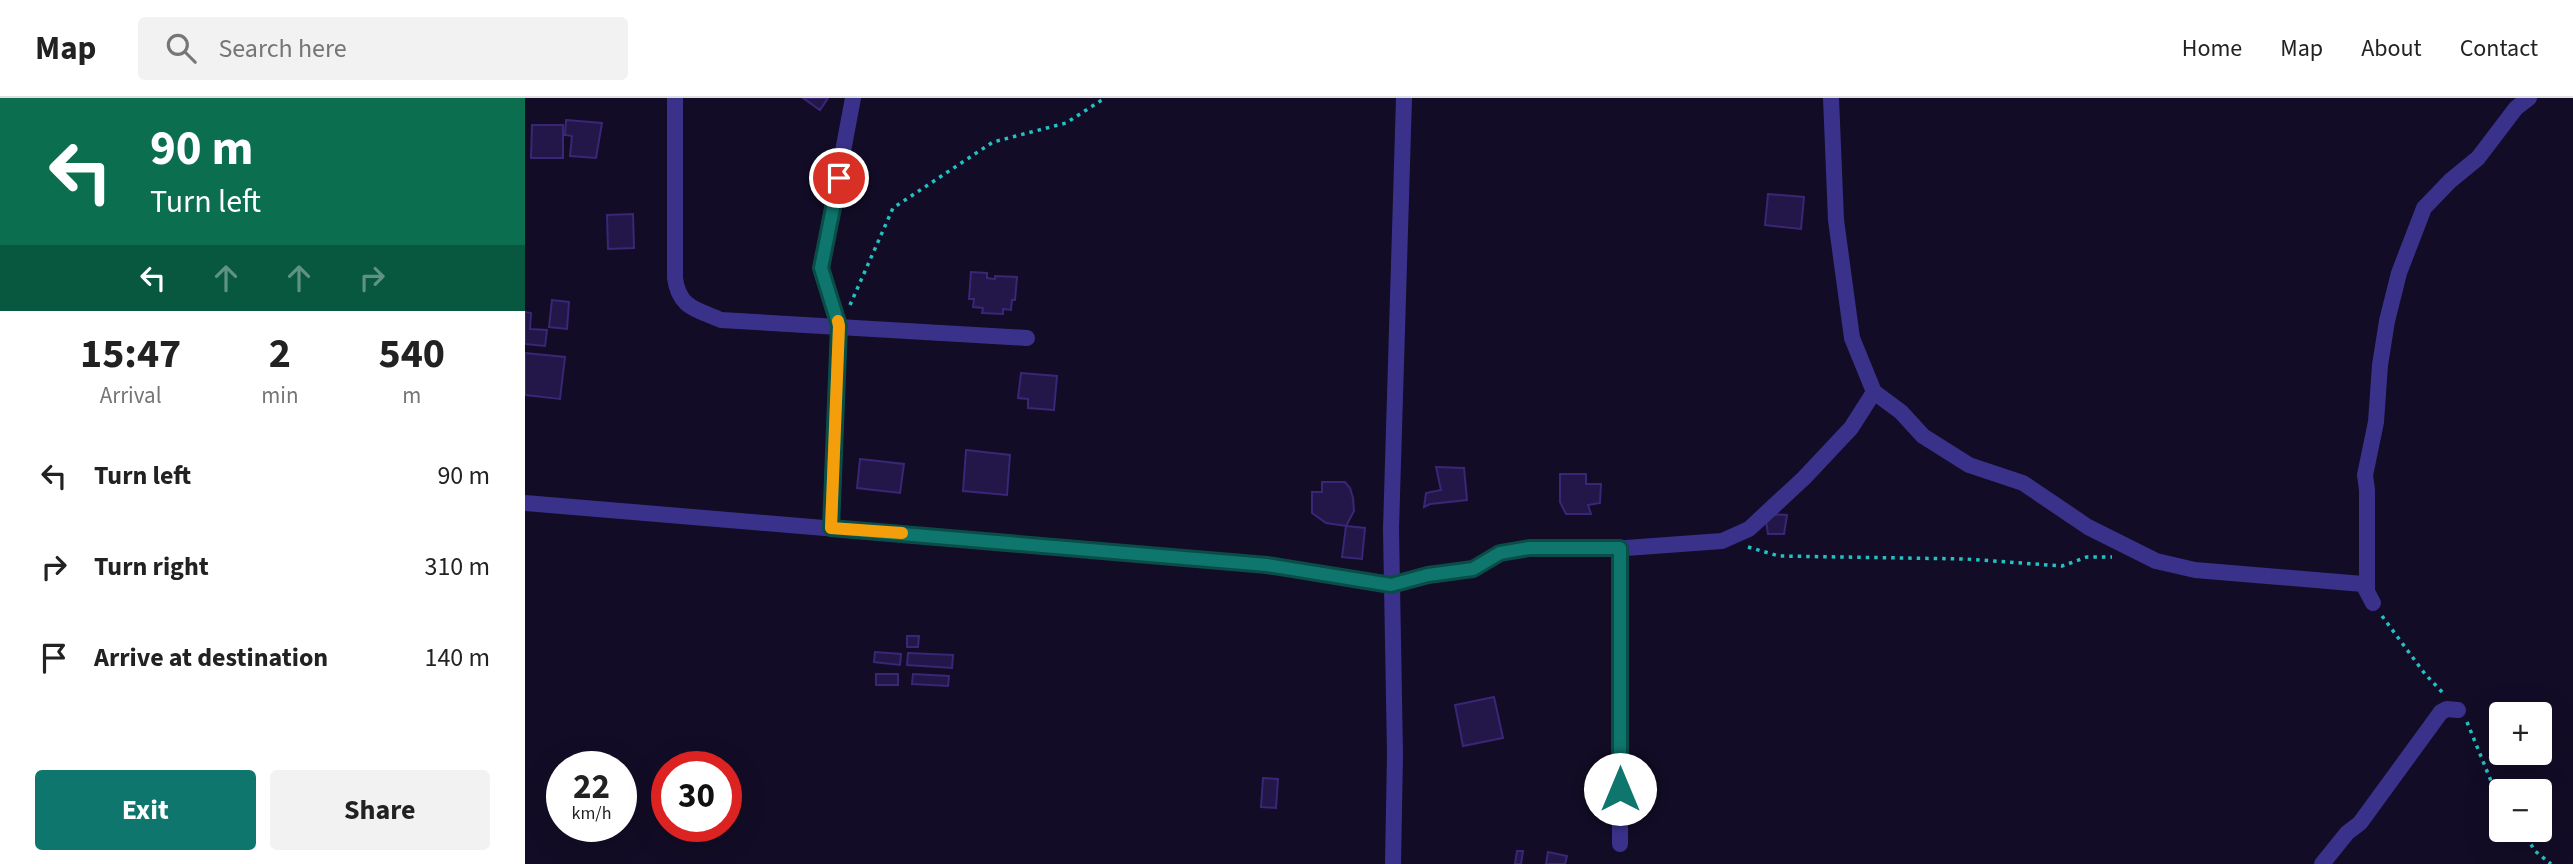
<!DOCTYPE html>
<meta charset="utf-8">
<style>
:root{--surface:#fff;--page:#f2f2f2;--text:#222;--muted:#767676;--line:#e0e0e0;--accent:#0f766e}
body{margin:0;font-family:"Source Sans 3",sans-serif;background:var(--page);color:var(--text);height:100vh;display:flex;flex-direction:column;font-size:26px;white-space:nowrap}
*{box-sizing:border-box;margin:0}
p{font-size:23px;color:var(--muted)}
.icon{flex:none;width:38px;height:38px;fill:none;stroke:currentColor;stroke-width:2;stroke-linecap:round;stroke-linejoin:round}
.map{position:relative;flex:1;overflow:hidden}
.details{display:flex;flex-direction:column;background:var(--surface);width:525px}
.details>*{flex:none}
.hud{background:#0b6e4f;color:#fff;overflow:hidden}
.buttons{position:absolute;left:1964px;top:604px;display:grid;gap:14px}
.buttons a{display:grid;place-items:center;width:63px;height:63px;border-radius:7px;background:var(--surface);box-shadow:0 7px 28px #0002;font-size:35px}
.speed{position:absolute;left:21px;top:653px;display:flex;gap:14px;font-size:35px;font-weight:700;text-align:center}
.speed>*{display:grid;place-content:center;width:91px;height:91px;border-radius:50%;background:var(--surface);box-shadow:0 7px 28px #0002;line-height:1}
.speed small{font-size:18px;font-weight:400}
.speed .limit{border:10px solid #d22;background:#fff;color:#111}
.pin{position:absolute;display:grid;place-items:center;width:60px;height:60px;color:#fff;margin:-30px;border:4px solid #fff;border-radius:50%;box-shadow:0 2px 7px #0007}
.me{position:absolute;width:77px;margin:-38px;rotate:0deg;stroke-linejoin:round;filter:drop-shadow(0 0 5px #0008)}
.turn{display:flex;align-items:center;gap:24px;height:147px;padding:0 35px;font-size:32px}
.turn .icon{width:91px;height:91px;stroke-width:2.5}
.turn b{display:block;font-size:49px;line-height:60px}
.lanes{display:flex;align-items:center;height:66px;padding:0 35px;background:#0003;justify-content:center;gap:35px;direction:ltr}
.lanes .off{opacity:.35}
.eta{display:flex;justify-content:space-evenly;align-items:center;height:119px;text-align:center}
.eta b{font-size:42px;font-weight:700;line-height:49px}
.primary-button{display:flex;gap:14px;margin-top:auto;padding:14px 35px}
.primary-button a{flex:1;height:80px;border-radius:7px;background:var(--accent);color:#fff;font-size:28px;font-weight:700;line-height:80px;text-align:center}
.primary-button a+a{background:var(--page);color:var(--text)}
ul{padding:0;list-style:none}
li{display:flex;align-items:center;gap:21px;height:91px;padding:0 35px}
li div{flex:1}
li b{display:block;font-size:26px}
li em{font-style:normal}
header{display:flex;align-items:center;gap:42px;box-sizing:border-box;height:98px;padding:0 35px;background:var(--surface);border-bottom:2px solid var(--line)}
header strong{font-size:33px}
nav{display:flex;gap:38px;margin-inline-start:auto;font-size:24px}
.search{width:490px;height:63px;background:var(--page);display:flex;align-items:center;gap:18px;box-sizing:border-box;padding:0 24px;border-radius:7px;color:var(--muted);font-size:26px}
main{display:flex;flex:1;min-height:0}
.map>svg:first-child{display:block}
</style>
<header>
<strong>Map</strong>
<div class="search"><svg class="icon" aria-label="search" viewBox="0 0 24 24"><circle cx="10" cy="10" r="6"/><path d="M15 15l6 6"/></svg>Search here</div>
<nav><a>Home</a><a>Map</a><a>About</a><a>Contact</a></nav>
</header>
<main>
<section class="details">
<div class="hud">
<div class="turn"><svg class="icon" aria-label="left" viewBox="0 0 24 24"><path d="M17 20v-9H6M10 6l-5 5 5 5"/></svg><div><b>90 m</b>Turn left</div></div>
<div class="lanes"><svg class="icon" aria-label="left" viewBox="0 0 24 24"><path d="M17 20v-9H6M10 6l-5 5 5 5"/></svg><svg class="icon off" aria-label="ahead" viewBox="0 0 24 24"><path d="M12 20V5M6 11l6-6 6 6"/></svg><svg class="icon off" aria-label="ahead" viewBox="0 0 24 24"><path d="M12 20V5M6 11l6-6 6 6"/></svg><svg class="icon off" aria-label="right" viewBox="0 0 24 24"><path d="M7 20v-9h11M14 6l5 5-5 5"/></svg></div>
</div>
<div class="eta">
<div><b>15:47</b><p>Arrival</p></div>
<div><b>2</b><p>min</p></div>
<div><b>540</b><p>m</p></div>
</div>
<ul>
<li><svg class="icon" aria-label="left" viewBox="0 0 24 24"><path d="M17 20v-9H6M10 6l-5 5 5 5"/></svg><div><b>Turn left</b></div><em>90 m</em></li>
<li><svg class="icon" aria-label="right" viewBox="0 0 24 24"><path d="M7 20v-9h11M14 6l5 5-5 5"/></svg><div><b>Turn right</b></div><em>310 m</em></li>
<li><svg class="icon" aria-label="arrive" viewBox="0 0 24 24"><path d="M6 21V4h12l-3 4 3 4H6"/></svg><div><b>Arrive at destination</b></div><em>140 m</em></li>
</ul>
<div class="primary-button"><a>Exit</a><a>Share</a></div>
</section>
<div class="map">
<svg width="2048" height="766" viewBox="0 0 2048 766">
<rect width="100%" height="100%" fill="#120c26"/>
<!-- building -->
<path fill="#231649" stroke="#3a2677" stroke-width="2" d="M278,0H303L295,12Z
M41,22L77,25L71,60L45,58L47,38L40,37Z
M7,27H38V60H6Z
M1243,96L1279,99L1276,131L1240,127Z
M108,116L109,150L83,151L82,117Z
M446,174L462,175V180L470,181V178L492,179L490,202H487L486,212L478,211V216L457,215L458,210L448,209L449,201H444Z
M27,202L44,204L42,231L24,229Z
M0,214L6,215L5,231L22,232L20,248L0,246Z
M0,255L40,259L35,301L0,297Z
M496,275L532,278L529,312L503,310V301L493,300Z
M441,352L485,357L482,397L438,393Z
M335,361L379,366L375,395L332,390Z
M911,369L939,370L942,402L905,406L899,409L901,395L916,392Z
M1035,376H1061V386H1076L1075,405L1063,407L1066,416H1041L1035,404Z
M797,384H820L825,390L828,400L829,413L821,428L801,425L787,415V394H797Z
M1240,416L1262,417L1259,436H1243Z
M821,428L840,430L837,461L817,459Z
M382,538H394L393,549H382Z
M350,554L376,556L375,567L349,564Z
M383,555L428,557L427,570L382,567Z
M351,576H373V587H351Z
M388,576L424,578L423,588L387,586Z
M969,599L978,640L938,648L930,607Z
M738,680L753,681L751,710L736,709Z
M992,753H998L996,766H990Z
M1023,754L1042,758L1040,766H1021Z"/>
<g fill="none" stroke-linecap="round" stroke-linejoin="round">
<!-- path -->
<path stroke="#21c3c2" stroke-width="3.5" stroke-dasharray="3.5 5" stroke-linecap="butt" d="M325,207L368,110L468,44L541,25L580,0
M1223,449L1254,458L1441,461L1537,468L1562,459H1587
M1857,518L1900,576L1920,597
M1942,624L1966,683L1976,698
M1997,732L2010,753L2026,766"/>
<!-- street -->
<path stroke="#3a328a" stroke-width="16" d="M150,0V180C154,210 171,211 196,222L502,240
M1306,0L1311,122L1327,240L1349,294L1376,314L1398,338L1444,367L1498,385L1563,429L1631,463L1670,472L1838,486L1848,505
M0,405L742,467L866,487L903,477L948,471L975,455L1004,450H1101L1197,443L1224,431L1279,380L1326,330L1349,294
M306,430L314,228L296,170L328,0
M1095,450V746
M1842,491V392L1840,377L1851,324L1855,267L1862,223L1874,175L1899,110L1925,83L1953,60L1991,10L2004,0
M868,766L870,656L866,431L879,0
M1797,766L1822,735L1835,725L1916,614L1922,611L1933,612"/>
</g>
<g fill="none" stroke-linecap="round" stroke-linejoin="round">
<!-- route casing -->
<g stroke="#0a4d48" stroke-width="18">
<path id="route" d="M314,80L296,170L314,228L306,430L742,467L866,487L903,477L948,471L975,455L1004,450H1095V691"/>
</g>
<!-- route -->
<use href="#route" stroke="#0f766e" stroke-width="12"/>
<!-- slow -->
<path stroke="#f59e0b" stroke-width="12" d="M313,223L314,228L306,430L377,435"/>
</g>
</svg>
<div class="buttons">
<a>+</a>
<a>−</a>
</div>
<div class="speed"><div>22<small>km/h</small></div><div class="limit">30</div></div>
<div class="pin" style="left:314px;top:80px;background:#d93025"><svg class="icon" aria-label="arrive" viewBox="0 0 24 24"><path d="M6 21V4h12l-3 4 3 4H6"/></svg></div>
<svg class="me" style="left:1095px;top:691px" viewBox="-20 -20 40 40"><circle r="19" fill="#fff"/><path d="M0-13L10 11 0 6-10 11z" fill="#0f766e"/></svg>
</div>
</main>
